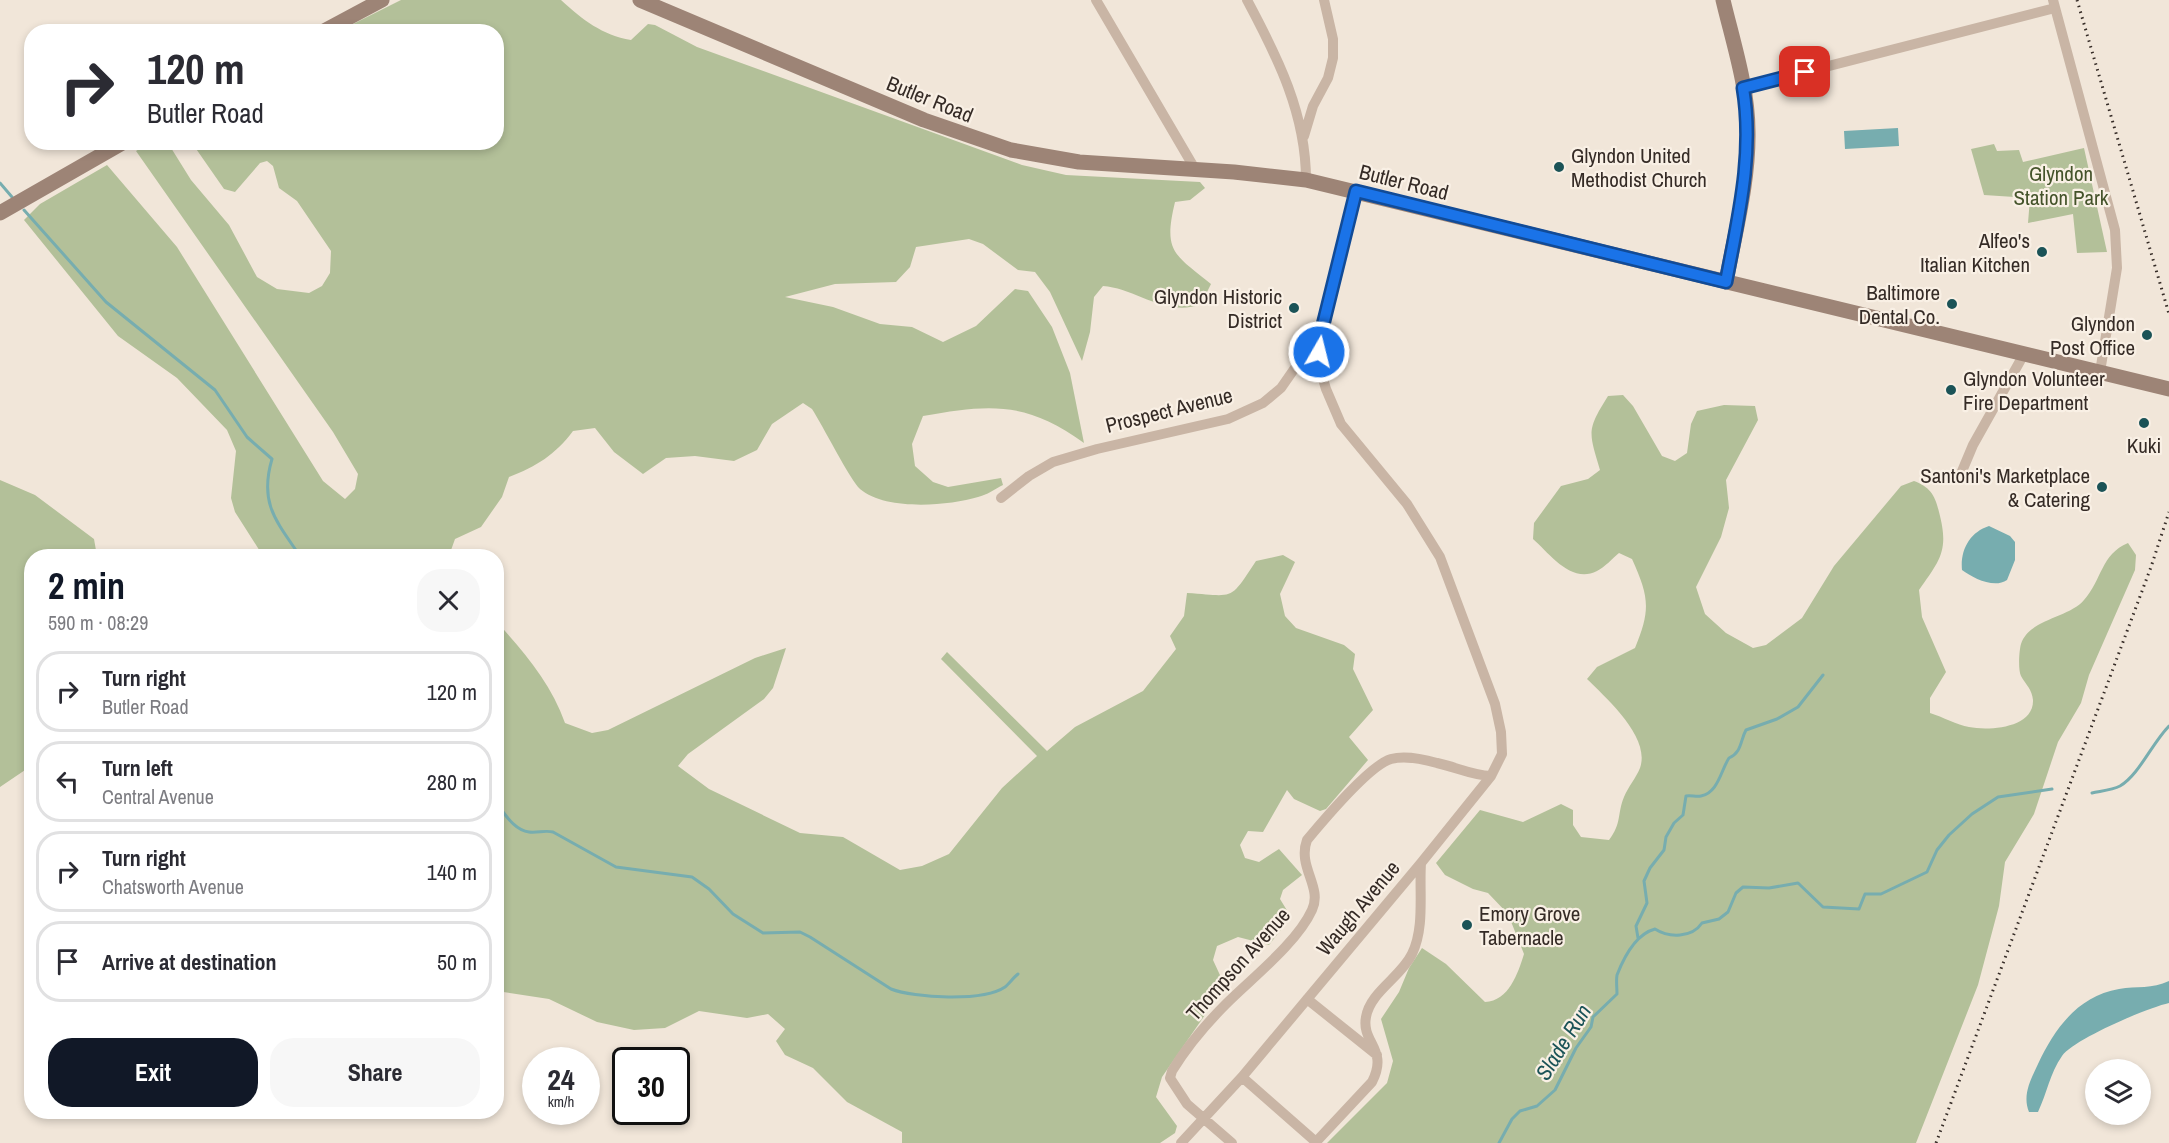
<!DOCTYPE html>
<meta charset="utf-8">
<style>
:root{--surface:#fff;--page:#f7f7f7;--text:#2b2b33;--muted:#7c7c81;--line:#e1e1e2;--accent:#111827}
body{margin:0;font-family:"Archivo Narrow",sans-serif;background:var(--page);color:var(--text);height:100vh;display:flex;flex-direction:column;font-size:22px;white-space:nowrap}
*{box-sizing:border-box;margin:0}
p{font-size:20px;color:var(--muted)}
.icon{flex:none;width:33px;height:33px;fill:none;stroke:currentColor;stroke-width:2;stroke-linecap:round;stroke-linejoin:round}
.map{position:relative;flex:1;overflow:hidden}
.panel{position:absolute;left:24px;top:549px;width:480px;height:570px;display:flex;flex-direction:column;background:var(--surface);border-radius:24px;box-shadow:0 3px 9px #0003}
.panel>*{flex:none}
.top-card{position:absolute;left:24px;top:24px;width:480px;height:126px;border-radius:24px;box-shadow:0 3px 9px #0003;background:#fff;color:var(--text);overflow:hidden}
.controls{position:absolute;left:2085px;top:1059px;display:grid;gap:12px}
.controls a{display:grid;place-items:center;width:66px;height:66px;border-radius:50%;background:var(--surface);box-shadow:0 3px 9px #0003;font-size:30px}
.speed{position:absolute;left:522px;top:1047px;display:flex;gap:12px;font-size:30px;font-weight:700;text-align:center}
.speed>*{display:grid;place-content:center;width:78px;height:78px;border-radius:50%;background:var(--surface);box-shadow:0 3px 9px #0003;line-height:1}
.speed small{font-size:15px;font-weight:400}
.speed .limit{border:3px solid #111;border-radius:9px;background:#fff;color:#111}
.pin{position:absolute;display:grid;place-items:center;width:51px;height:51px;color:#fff;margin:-26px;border-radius:12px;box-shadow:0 3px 9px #0006}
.me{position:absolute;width:66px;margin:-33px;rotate:8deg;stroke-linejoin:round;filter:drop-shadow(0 0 4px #0008)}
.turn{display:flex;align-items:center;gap:21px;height:126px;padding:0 24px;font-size:27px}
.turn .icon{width:78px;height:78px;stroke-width:2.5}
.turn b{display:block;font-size:42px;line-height:51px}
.round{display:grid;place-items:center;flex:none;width:63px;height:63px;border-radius:24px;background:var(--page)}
.summary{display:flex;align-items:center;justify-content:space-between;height:102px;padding:0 24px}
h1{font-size:36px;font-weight:700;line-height:45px;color:var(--accent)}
.button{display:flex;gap:12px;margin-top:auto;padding:12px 24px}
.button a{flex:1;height:69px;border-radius:24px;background:var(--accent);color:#fff;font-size:24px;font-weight:700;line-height:69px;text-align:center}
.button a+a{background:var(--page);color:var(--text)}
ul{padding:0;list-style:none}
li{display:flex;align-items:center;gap:18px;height:81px;margin:0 12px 9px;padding:0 12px;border:3px solid var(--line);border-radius:24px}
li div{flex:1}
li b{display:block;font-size:22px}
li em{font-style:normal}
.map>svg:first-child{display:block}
</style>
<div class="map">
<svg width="2169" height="1143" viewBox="0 0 2169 1143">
<rect width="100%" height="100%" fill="#f1e6d9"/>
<!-- green -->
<path fill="#b3c099" d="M401,0H561C583,20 602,35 631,40L648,24L655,25L697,47L1022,165L1066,175L1200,182L1205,188L1190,200L1175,202C1163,252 1174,254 1211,284L1201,304C1167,318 1135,288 1103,286L1094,297L1090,332L1082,361L1050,292L1035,272L1018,270L983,244L969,239L916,247L910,267L896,282L835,284L785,297L833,307L880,324L912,327L943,342L976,326L1015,289L1028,291L1052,327L1070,373L1084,443C1026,401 990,404 923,416L912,444L915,466L933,482L948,487L1001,478L1003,485C995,489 987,495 978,497C948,506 886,511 860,489C850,480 822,424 812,409L803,403L772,424L757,450L734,461L695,456L666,458L643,474L614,452L595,428L573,431C556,454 536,467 509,477L502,497L481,527L455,539L450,553L453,556H263L235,512L231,498L236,451L227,430L177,378L118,336L24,220L40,204L107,165L177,247L323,481L345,499L355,489L358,474L333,432L136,151L149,143H168L191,180L229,225L257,277L277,289L309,293L322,286L330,273L331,251L297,201L279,188L273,166L267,161L260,163L235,192L224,189L192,143L496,142V32L339,31Z
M1994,144L1997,151L2019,150L2023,162L2084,148L2107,252L2077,253L2073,214L2028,223L2030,198L1984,195L1971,149Z
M1623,395L1633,406L1662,456L1675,461L1687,453L1691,424L1697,411L1724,405L1755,406L1758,420L1726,480L1729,508L1721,537L1696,587L1705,614L1726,633L1753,648L1766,645L1802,618L1834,566L1901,486L1914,481C1930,487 1935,495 1939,512C1949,550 1941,559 1919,590L1922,617L1946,672L1930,698V713C1943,717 1957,725 1969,727C1989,731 2034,728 2033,700C2032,689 2026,685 2021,676C2018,670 2019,651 2021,644C2029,619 2069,618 2084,600C2102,580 2101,554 2128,543L2136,555L2135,570L2089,675L2081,703L2058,742L2034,814L2005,862L1999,906L1978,985L1916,1143H1327L1387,1083L1393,1061L1381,1019L1399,992L1409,968L1422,948L1446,964L1485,1002C1509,1001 1518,973 1524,954L1508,914L1488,893L1473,889L1445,875L1436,863L1480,810L1523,822L1561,804L1573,810V825L1581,837L1609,840C1622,823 1617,814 1624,797C1628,787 1636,778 1640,768C1651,737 1606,698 1587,679L1597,667L1635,648C1651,609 1649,597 1632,559L1619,553C1613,558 1605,567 1597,571C1571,584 1550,554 1533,539L1534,523L1561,486L1588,479L1600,470C1589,432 1586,431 1608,396Z
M0,480L35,495L94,539L97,556H32L31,766L0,787Z
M1283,555L1295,562L1280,594L1285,616L1296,628L1344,645L1355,654L1353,669L1373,710L1349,737L1368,760L1326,809L1320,811L1294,799L1287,790L1263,832L1248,831L1240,845L1245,858L1259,862L1279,849L1302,875L1283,890L1280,899L1291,917L1269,945L1238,937L1217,946L1213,960L1225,986L1162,1077L1156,1097L1177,1126L1175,1133L1160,1143H902V1132L847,1102L813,1068L785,1055L776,1041L785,1029L768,1014L747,1018L699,1011L665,1028L634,1030L597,1022L549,999L497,991L496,621C524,652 551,683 565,723L592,733L608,730L755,658L786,648L773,688L764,699L688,754L678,766L709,789L800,833L843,837L900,870L922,866L949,854L1002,788L1037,756L941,659L947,652L1047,751L1075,727L1143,691L1176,649L1170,636L1184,616L1187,593C1235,596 1229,602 1256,561Z"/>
<!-- water -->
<path fill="#77adaf" d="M1898,128L1899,146L1845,149L1844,131Z
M1989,526L2010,536L2015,542V560L2007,580C1994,589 1973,578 1962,570C1960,550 1970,532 1989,526Z
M2169,981V1003C2147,1008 2074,1039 2062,1056C2050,1073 2047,1093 2038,1112H2029C2022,1095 2031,1079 2038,1064C2055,1028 2078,996 2119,989C2137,986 2152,989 2169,981Z"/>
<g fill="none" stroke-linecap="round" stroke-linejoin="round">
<!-- stream -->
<path stroke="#77adaf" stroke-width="3" d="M0,183L12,197
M24,210L106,302L215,390L247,437L272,459C259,503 276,521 300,556
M2092,793C2101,791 2112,790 2120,786C2139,775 2152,743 2169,726
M496,803C505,814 514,830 529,832C538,833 545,830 553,832L616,867L692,877L709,889L733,914L763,933L800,932L810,937L891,989C914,998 983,1002 1005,987C1009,984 1013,978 1018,974
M1638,938L1636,926L1647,903L1644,881L1650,868L1664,850L1666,837L1674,823L1683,815L1686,796C1691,795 1696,797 1701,796C1718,793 1721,770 1729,758C1742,752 1740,741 1746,730L1777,719L1798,707L1823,675
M1499,1143L1512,1119L1520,1111L1537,1106L1555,1090L1576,1048L1591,1027L1593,1017L1617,994C1617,988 1616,981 1617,975C1624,957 1636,934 1655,929C1669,938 1692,938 1702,923L1719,919L1728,912L1736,893L1743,887L1769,888L1798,883L1823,907L1859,909L1865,894H1881L1927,872L1937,850L1949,835L1972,814L1998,797L2052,789"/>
<!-- minor -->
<path stroke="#c9b5a5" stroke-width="10" d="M1096,0L1195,169
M1247,0C1278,58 1306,114 1306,180
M2053,0L2115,230L2117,268L2100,372
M1743,88L2055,8
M1304,136L1313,106L1328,78L1333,58V39L1324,0
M1960,476L1973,445L2024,354
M1001,498L1029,476L1053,462L1097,449L1228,419L1263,403L1281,388L1322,329
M1307,999L1377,1055
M1242,1077L1316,1142
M1181,1143L1242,1077L1421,863L1491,776L1502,754L1501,732L1495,704L1440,557L1407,504L1341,424L1326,389L1320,369L1319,352L1322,329L1356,191
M1232,1143L1187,1104L1170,1078L1172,1071C1186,1048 1207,1023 1226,1004C1252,978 1297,943 1312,910C1323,887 1297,867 1307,840C1322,822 1370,765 1391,759C1405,755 1423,759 1437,763C1456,767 1471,775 1491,776
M1315,1143L1372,1082C1389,1049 1361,1043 1366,1017C1370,992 1401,977 1412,954C1425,927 1419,893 1421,863"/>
<!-- secondary -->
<path stroke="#9d8476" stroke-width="15" d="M640,0L924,120L1011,150L1079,162L1234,172L1306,180L2169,389
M1723,0C1733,42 1748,88 1748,131C1749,181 1735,233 1726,282
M322,32L382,0
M0,213L124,142"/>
<!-- rail -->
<path stroke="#352b26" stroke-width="3" stroke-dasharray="1.5 4.5" stroke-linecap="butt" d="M2077,0L2169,314
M1936,1143L2151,567L2169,512"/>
</g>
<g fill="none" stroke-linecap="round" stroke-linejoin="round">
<!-- route casing -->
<g stroke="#114b97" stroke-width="15">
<path id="route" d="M1319,352L1322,329L1356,191L1726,282C1738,218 1754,154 1743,88L1805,72"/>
</g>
<!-- route -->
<use href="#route" stroke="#1a73e8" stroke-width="10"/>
</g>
<!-- markers -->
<g fill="#1b5357" stroke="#f9f0e5" stroke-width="2">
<circle cx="1559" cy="167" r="6"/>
<circle cx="2042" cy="252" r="6"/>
<circle cx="1952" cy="304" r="6"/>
<circle cx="1294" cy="308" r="6"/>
<circle cx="2147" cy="335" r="6"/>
<circle cx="1951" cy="390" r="6"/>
<circle cx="2144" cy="423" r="6"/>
<circle cx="2102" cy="487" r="6"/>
<circle cx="1467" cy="925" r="6"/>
</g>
<g text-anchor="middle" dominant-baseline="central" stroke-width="4.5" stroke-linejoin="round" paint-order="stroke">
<!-- street labels -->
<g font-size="21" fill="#352b26" stroke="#f9f0e5">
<text transform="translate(930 99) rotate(22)">Butler Road</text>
<text transform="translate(1404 182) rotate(14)">Butler Road</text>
<text transform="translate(1169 410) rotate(-14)">Prospect Avenue</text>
<text transform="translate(1358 908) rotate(-50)">Waugh Avenue</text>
<text transform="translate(1238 964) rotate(-48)">Thompson Avenue</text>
</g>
<!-- poi labels -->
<g font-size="21" fill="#352b26" stroke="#f9f0e5" text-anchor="end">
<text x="1571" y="155" text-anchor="start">Glyndon United<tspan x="1571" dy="24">Methodist Church</tspan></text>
<text x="2030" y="240">Alfeo's<tspan x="2030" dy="24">Italian Kitchen</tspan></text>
<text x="1940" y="292">Baltimore<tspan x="1940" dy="24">Dental Co.</tspan></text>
<text x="1282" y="296">Glyndon Historic<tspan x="1282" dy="24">District</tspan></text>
<text x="2135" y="323">Glyndon<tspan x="2135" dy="24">Post Office</tspan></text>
<text x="1963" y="378" text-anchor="start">Glyndon Volunteer<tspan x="1963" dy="24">Fire Department</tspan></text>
<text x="2144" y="445" text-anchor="middle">Kuki</text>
<text x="2090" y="475">Santoni's Marketplace<tspan x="2090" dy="24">&amp; Catering</tspan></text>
<text x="1479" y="913" text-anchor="start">Emory Grove<tspan x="1479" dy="24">Tabernacle</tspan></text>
</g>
<!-- park labels -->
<g font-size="21" fill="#44532a" stroke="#f9f0e5">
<text x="2061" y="173">Glyndon<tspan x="2061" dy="24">Station Park</tspan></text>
</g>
<!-- water labels -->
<g font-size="22" font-style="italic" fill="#1b5357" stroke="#f9f0e5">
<text transform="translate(1563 1042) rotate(-58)">Slade Run</text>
</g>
</g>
</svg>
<div class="controls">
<a><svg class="icon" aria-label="layers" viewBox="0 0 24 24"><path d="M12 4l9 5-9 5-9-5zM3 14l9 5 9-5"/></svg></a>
</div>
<div class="speed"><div>24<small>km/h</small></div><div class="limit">30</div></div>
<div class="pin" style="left:1805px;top:72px;background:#d93025"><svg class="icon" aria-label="arrive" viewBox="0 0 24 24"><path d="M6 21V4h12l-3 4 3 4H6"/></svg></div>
<svg class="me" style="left:1319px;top:352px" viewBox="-20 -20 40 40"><circle r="17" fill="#1a73e8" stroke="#fff" stroke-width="3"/><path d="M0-11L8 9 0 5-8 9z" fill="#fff"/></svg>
<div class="top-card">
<div class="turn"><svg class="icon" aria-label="right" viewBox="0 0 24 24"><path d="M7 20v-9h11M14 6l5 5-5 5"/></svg><div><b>120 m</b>Butler Road</div></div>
</div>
<section class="panel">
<div class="summary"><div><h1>2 min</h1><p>590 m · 08:29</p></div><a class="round"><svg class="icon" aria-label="close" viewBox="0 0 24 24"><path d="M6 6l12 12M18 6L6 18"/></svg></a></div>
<ul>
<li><svg class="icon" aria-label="right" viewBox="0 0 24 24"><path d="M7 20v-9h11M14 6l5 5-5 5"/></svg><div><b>Turn right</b><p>Butler Road</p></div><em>120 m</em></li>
<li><svg class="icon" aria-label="left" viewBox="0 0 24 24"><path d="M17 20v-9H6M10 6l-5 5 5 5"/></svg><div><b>Turn left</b><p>Central Avenue</p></div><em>280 m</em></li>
<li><svg class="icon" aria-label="right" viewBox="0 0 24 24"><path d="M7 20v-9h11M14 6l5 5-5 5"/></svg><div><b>Turn right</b><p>Chatsworth Avenue</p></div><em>140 m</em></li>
<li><svg class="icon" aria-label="arrive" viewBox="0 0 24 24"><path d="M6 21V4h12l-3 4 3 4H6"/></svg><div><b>Arrive at destination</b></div><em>50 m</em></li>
</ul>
<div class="button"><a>Exit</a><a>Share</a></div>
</section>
</div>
